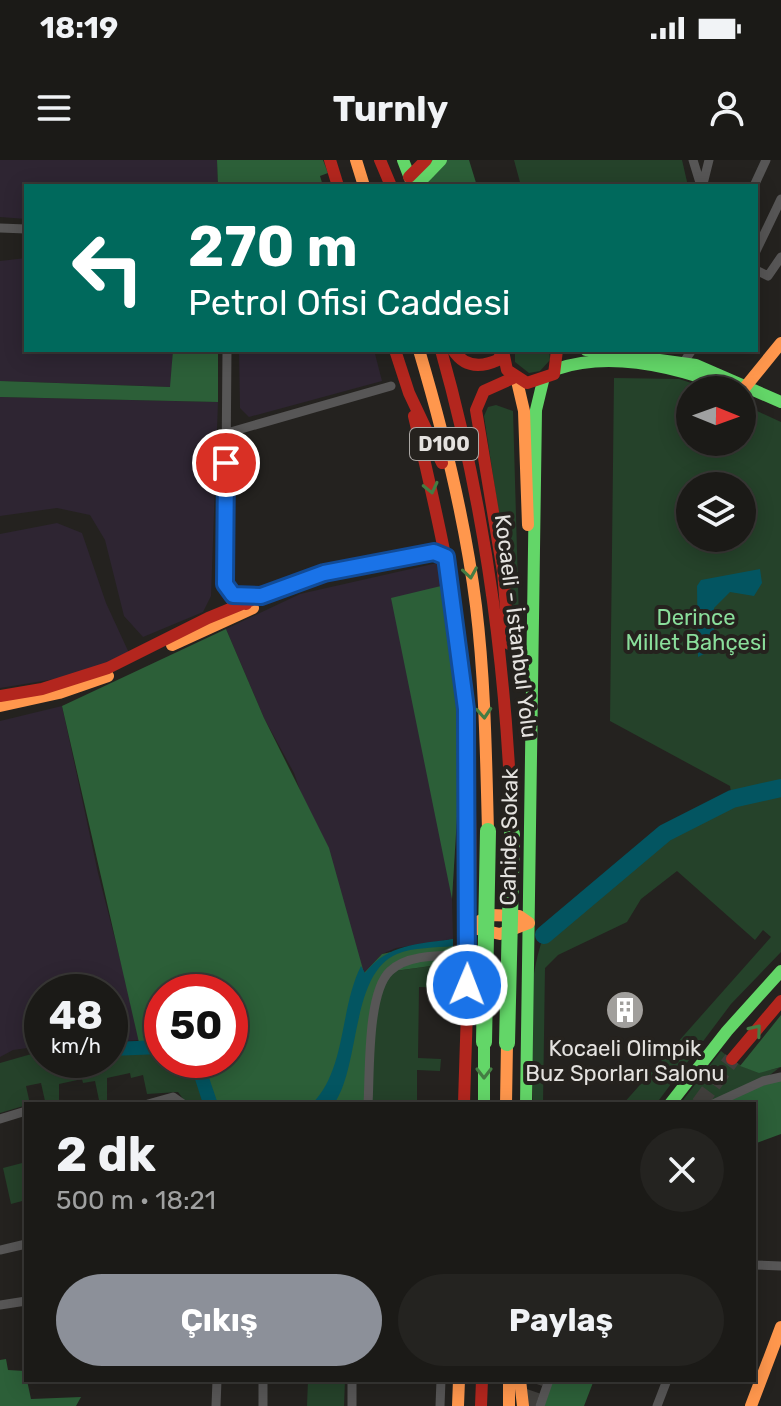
<!DOCTYPE html>
<html lang="tr">
<meta charset="utf-8">
<style>
:root{--surface:#1b1a17;--page:#242320;--text:#f1f3f6;--muted:#a0a1a1;--line:#393836;--accent:#8c9099}
body{margin:0;font-family:Rubik,sans-serif;background:var(--page);color:var(--text);height:100vh;display:flex;flex-direction:column;font-size:30px;white-space:nowrap}
*{box-sizing:border-box;margin:0}
p{font-size:26px;color:var(--muted)}
.icon{flex:none;width:44px;height:44px;fill:none;stroke:currentColor;stroke-width:2;stroke-linecap:round;stroke-linejoin:round}
.map{position:relative;flex:1;overflow:hidden}
.panel{position:absolute;left:24px;top:942px;width:732px;height:280px;display:flex;flex-direction:column;background:var(--surface);border-radius:0px;box-shadow:0 4px 20px #0003,0 0 0 2px var(--line)}
.panel>*{flex:none}
.top-card{position:absolute;left:24px;top:24px;width:734px;height:168px;border-radius:0px;box-shadow:0 4px 20px #0003,0 0 0 2px var(--line);background:#00695c;color:#fff;overflow:hidden}
.needle{width:52px;rotate:91deg}
.fabs{position:absolute;left:676px;top:216px;display:grid;gap:16px}
.fabs a{display:grid;place-items:center;width:80px;height:80px;border-radius:50%;background:var(--surface);box-shadow:0 4px 20px #0003,0 0 0 2px var(--line);font-size:40px}
.speed{position:absolute;left:24px;top:814px;display:flex;gap:16px;font-size:40px;font-weight:700;text-align:center}
.speed>*{display:grid;place-content:center;width:104px;height:104px;border-radius:50%;background:var(--surface);box-shadow:0 4px 20px #0003,0 0 0 2px var(--line);line-height:1}
.speed small{font-size:20px;font-weight:400}
.speed .limit{border:12px solid #d22;background:#fff;color:#111}
.pin{position:absolute;display:grid;place-items:center;width:68px;height:68px;color:#fff;margin:-34px;border:4px solid #fff;border-radius:50%;box-shadow:0 2px 8px #0007}
.me{position:absolute;width:88px;margin:-44px;rotate:1deg;stroke-linejoin:round;filter:drop-shadow(0 0 6px #0008)}
.turn{display:flex;align-items:center;gap:28px;height:168px;padding:0 32px;font-size:36px}
.turn .icon{width:104px;height:104px;stroke-width:2.5}
.turn b{display:block;font-size:56px;line-height:68px}
.round{display:grid;place-items:center;flex:none;width:84px;height:84px;border-radius:42px;background:var(--page)}
.headline{display:flex;align-items:center;justify-content:space-between;height:136px;padding:0 32px}
h1{font-size:48px;font-weight:700;line-height:60px}
.button{display:flex;gap:16px;margin-top:auto;padding:16px 32px}
.button a{flex:1;height:92px;border-radius:48px;background:var(--accent);color:#fff;font-size:32px;font-weight:700;line-height:92px;text-align:center}
.button a+a{background:var(--page);color:var(--text)}
.status{display:flex;justify-content:space-between;align-items:center;height:56px;padding:0 40px;background:var(--surface);direction:ltr}
.status svg{height:22px;fill:currentColor}
header{display:flex;justify-content:space-between;align-items:center;height:104px;padding:0 32px;background:var(--surface);font-size:36px;font-weight:700}
.map>svg:first-child{display:block}
</style>
<div class="status"><b>18:19</b><svg viewBox="0 0 49 12"><path d="M0 12V9h3v3zM5 12V6h3v6zM10 12V3h3v9zM15 12V0h3v12zM26 1h20v11H26zM47 4h2v5h-2z"/></svg></div>
<header><svg class="icon" aria-label="menu" viewBox="0 0 24 24"><path d="M4 6h16M4 12h16M4 18h16"/></svg>Turnly<svg class="icon" aria-label="person" viewBox="0 0 24 24"><circle cx="12" cy="8" r="4"/><path d="M4 21q1-7 8-7t8 7"/></svg></header>
<div class="map">
<svg width="781" height="1246" viewBox="0 0 781 1246">
<rect width="100%" height="100%" fill="#24221f"/>
<!-- industrial -->
<path fill="#2e2532" d="M0,0H217L218,26H26V59L0,57Z
M26,98V190H173L171,227L0,221V101Z
M239,190H374L382,221L249,257L240,248Z
M0,237L218,242L211,436L203,452L143,477L124,456L105,380L90,355L57,348L0,356Z
M57,363L82,373L106,443L129,493L112,502L61,518L0,528V374Z
M437,403L455,518L459,624L452,739L453,779L396,788L382,794L364,813L294,613L264,558L226,469L300,434Z
M62,546L98,713L141,880L110,882V832H42V886L13,890L0,897V561Z"/>
<!-- green -->
<path fill="#25422a" fill-rule="evenodd" d="M514,0H682L688,26H521Z
M515,190H549L550,200L540,211L529,213L515,202Z
M614,218L679,219L713,230H690V282H742V244L781,262V792L731,844L656,944H623L771,777L763,770L755,780L677,711L641,739L627,762L558,795L545,808L543,944H533C532,888 524,828 544,775L667,673L732,639L730,626L610,561ZM690,326H742V378H690Z
M496,245L513,251L520,495L484,256L488,247Z
M453,803L452,828L419,827L418,898L441,899L440,911L417,910V944H368L374,854L388,812Z
M162,887V900H191L209,944H187L178,932L147,934L143,915L131,918L130,913L107,918V940H99L95,921L83,923L82,919L59,924V944L45,941L41,923L26,926L30,944L0,953V903L42,891V900H110V888Z
M721,891C742,908 752,915 779,908C747,933 720,944 680,944Z
M26,1002V1040L11,1044L3,1008Z
M308,1220H345L344,1246H307Z"/>
<!-- forest -->
<path fill="#2c5f38" d="M217,0H323L328,13L320,16L323,26H218Z
M446,0H469L477,26H425Z
M173,190H218V242L0,237V221L170,227Z
M441,426L455,518L459,624L452,739L391,438Z
M226,469L264,558L329,688L364,813L382,794L453,779V803L387,812L375,845L368,944H209L191,900H230V832H162V887H140L62,546Z
M781,855V907L759,913L740,906Z
M781,917V974L754,984V944H713Z
M6,1199L8,1210L25,1211L31,1239L81,1237L76,1246H0V1200Z
M549,1220H594L584,1246H540Z"/>
<!-- water -->
<path fill="#035561" d="M760,409L762,423L754,436L730,432L714,448V489L698,497L697,426L701,420Z
M453,779V786C436,788 413,787 397,794C350,814 361,905 334,944H312C347,908 339,850 361,806L365,813C387,784 419,784 453,779Z
M162,880V894L110,896V882Z
M179,900H203L218,944H203L193,913Z"/>
<g fill="none" stroke-linecap="round" stroke-linejoin="round">
<!-- river -->
<path stroke="#035561" stroke-width="18" d="M544,775L665,673L732,639L781,628"/>
<!-- highway-tunnel -->
<path stroke="#413f3c" stroke-width="16" stroke-dasharray="16 8" stroke-linecap="butt" d="M699,944L732,899
M527,1246L536,1220"/>
<!-- street -->
<path stroke="#575656" stroke-width="9" d="M693,0L701,26
M703,24L709,0
M754,26L766,0
M0,68L26,69
M756,91L781,39
M756,110L768,116L781,97
M681,206L692,190
M227,273L391,226
M225,424L227,190
M148,944L173,937L183,944
M368,944C370,913 367,832 390,811C409,793 444,796 468,795
M713,944L763,921L781,917
M0,959L26,951
M0,1090L26,1084
M754,1105L781,1106
M0,1145L26,1141
M216,1246L217,1220
M263,1246V1220
M352,1246V1220
M440,1246L441,1220
M540,1246L549,1220
M657,1246L667,1220"/>
<!-- fast -->
<path stroke="#63d668" stroke-width="12" d="M403,0L413,26
M416,26L441,0
M586,190L696,205L781,242
M557,209C613,190 683,209 736,230
M484,882V944
M526,944L536,250L543,221
M670,944L727,871L781,811"/>
<!-- slow -->
<path stroke="#ff974d" stroke-width="12" d="M356,0L364,26
M419,190C444,274 465,359 476,446C485,520 486,596 488,671
M517,221L524,251L528,365
M742,231L781,183
M172,485L253,448
M0,546L59,533L108,516
M491,755L519,756L529,763L500,774L468,767Z
M506,944L507,883
M509,1220V1246
M520,1220L523,1246
M458,1246L459,1220
M751,1246L781,1167"/>
<!-- jam -->
<path stroke="#b3261e" stroke-width="12" d="M330,0L338,26
M380,0L391,26
M409,17L426,0
M395,190L409,233L442,303
M441,190C486,349 507,509 512,674
M453,190C464,207 480,208 498,200L503,191
M503,191L507,210L527,223L554,214L557,190
M414,256C435,345 456,434 464,525C476,664 468,804 464,944
M225,424L232,440L246,444
M509,484L503,412L476,250L484,231L513,218
M0,536L42,529L108,508L208,458L293,423L434,392L446,399
M732,899L781,841
M481,1246L482,1220"/>
<!-- fast-bridge -->
<path stroke="#63d668" stroke-width="16" d="M484,882L488,671
M507,883L512,674"/>
</g>
<!-- one-way arrows -->
<defs><path id="oneway-chevron" d="M-2-3.5L2.5 0L-2 3.5" fill="none" stroke-width="1.6" stroke-linecap="round" stroke-linejoin="round" transform="scale(2)"/></defs>
<g stroke="#447c43">
<use href="#oneway-chevron" transform="translate(431 328) rotate(77)"/>
<use href="#oneway-chevron" transform="translate(470 413) rotate(81)"/>
<use href="#oneway-chevron" transform="translate(484 553) rotate(86)"/>
<use href="#oneway-chevron" transform="translate(756 870) rotate(-50)"/>
<use href="#oneway-chevron" transform="translate(484 913) rotate(90)"/>
</g>
<g fill="none" stroke-linecap="round" stroke-linejoin="round">
<!-- route casing -->
<g stroke="#114b97" stroke-width="20">
<path id="route" d="M226,303L225,424L233,435L261,436L324,413L434,392L446,397L466,549L467,825"/>
</g>
<!-- route -->
<use href="#route" stroke="#1a73e8" stroke-width="14"/>
</g>
<!-- icons -->
<defs>
<g id="building-disc" transform="scale(2)"><circle r="9.5" fill="#a19f9c" stroke="#25221e"/><path d="M-4-6H4V6H1V3H-1V6H-4ZM-2.5-4.3h1.7v1.8h-1.7ZM.8-4.3h1.7v1.8H.8ZM-2.5-1h1.7V.8h-1.7ZM.8-1h1.7V.8H.8Z" fill="#fff"/></g>
</defs>
<g fill-rule="evenodd">
<use href="#building-disc" x="625" y="850"/>
</g>
<g text-anchor="middle" dominant-baseline="central" stroke-width="8" stroke-linejoin="round" paint-order="stroke">
<!-- shield labels -->
<rect fill="#25221e" stroke="#aba8a5" stroke-width="2" x="410" y="268" width="68" height="32" rx="6"/>
<g font-size="20" font-weight="bold" fill="#e4e2df">
<text x="444" y="284">D100</text>
</g>
<!-- park labels -->
<g font-size="22" fill="#8ade9b" stroke="#25221e">
<text x="696" y="457">Derince<tspan x="696" dy="25">Millet Bahçesi</tspan></text>
</g>
<!-- street labels -->
<g font-size="22" fill="#e4e2df" stroke="#25221e">
<text transform="translate(516 466) rotate(83)">Kocaeli - İstanbul Yolu</text>
<text transform="translate(509 677) rotate(-89)">Cahide Sokak</text>
</g>
<!-- poi labels -->
<g font-size="22" fill="#e4e2df" stroke="#25221e">
<text x="625" y="888">Kocaeli Olimpik<tspan x="625" dy="25">Buz Sporları Salonu</tspan></text>
</g>
</g>
</svg>
<div class="fabs">
<a><svg class="needle" viewBox="-14 -14 28 28"><path d="M0-13l5 13h-10z" fill="#e53935"/><path d="M0 13l5-13h-10z" fill="#a0a1a1"/></svg></a>
<a><svg class="icon" aria-label="layers" viewBox="0 0 24 24"><path d="M12 4l9 5-9 5-9-5zM3 14l9 5 9-5"/></svg></a>
</div>
<div class="speed"><div>48<small>km/h</small></div><div class="limit">50</div></div>
<div class="pin" style="left:226px;top:303px;background:#d93025"><svg class="icon" aria-label="arrive" viewBox="0 0 24 24"><path d="M6 21V4h12l-3 4 3 4H6"/></svg></div>
<svg class="me" style="left:467px;top:825px" viewBox="-20 -20 40 40"><circle r="17" fill="#1a73e8" stroke="#fff" stroke-width="3"/><path d="M0-11L8 9 0 5-8 9z" fill="#fff"/></svg>
<div class="top-card">
<div class="turn"><svg class="icon" aria-label="left" viewBox="0 0 24 24"><path d="M17 20v-9H6M10 6l-5 5 5 5"/></svg><div><b>270 m</b>Petrol Ofisi Caddesi</div></div>
</div>
<section class="panel">
<div class="headline"><div><h1>2 dk</h1><p>500 m · 18:21</p></div><a class="round"><svg class="icon" aria-label="close" viewBox="0 0 24 24"><path d="M6 6l12 12M18 6L6 18"/></svg></a></div>
<div class="button"><a>Çıkış</a><a>Paylaş</a></div>
</section>
</div>
